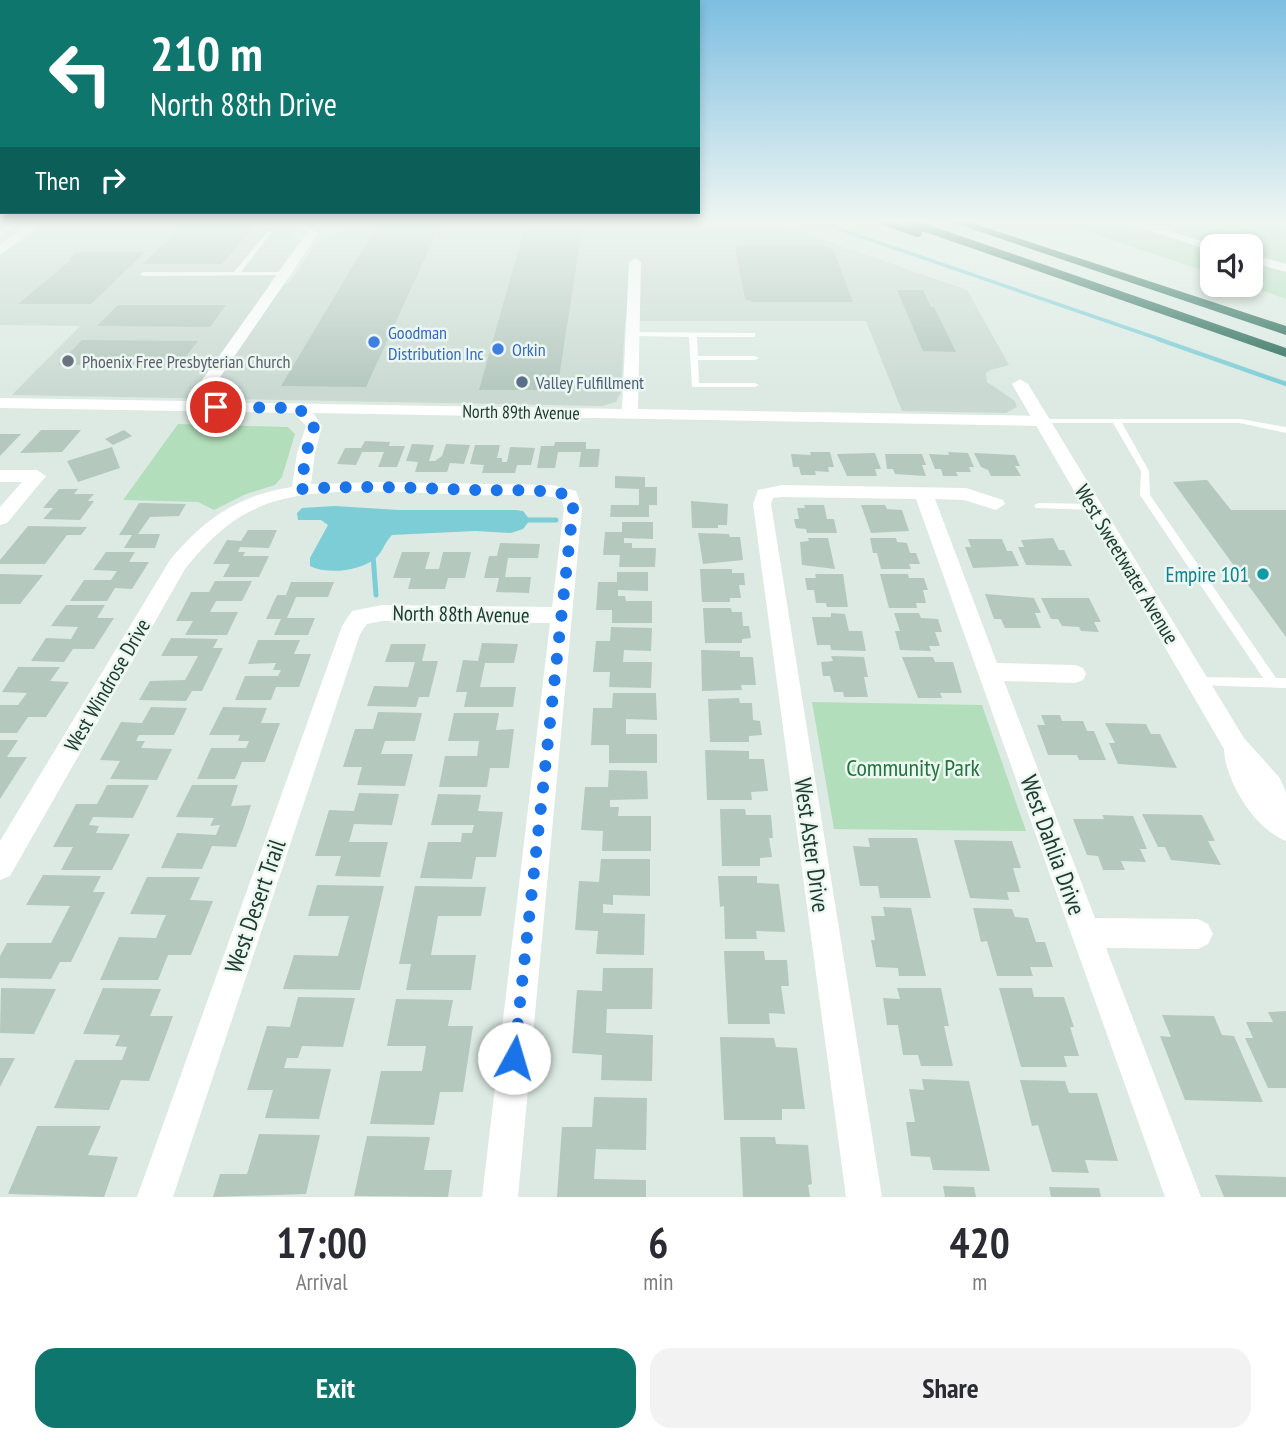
<!DOCTYPE html>
<style>
:root{--surface:#fff;--page:#f2f2f3;--text:#2b2b33;--muted:#7c7c81;--accent:#0f766e}
body{margin:0;font-family:"PT Sans Narrow",sans-serif;background:var(--page);color:var(--text);height:100vh;display:flex;flex-direction:column;font-size:26px;white-space:nowrap}
*{box-sizing:border-box;margin:0}
p{font-size:23px;color:var(--muted)}
.icon{flex:none;width:38px;height:38px;fill:none;stroke:currentColor;stroke-width:2;stroke-linecap:round;stroke-linejoin:round}
.map{position:relative;height:1197px;overflow:hidden}
.panel{display:flex;flex-direction:column;background:var(--surface);flex:1}
.panel>*{flex:none}
.hud{position:absolute;left:0px;top:0px;width:700px;height:214px;box-shadow:0 4px 10px #0003;background:#0f766e;color:#fff;overflow:hidden}
.tools{position:absolute;left:1200px;top:234px;display:grid;gap:14px}
.tools a{display:grid;place-items:center;width:63px;height:63px;border-radius:14px;background:var(--surface);box-shadow:0 4px 10px #0003;font-size:35px}
.pin{position:absolute;display:grid;place-items:center;width:60px;height:60px;color:#fff;margin:-30px;border:4px solid #fff;border-radius:50%;box-shadow:0 2px 7px #0007}
.me{position:absolute;width:77px;margin:-38px;rotate:6deg;stroke-linejoin:round;filter:drop-shadow(0 0 5px #0008)}
.turn{display:flex;align-items:center;gap:24px;height:147px;padding:0 35px;font-size:32px}
.turn .icon{width:91px;height:91px;stroke-width:2.5}
.turn b{display:block;font-size:49px;line-height:60px}
.then{display:flex;align-items:center;height:66px;padding:0 35px;background:#0003;gap:14px;font-size:26px}
.eta{display:flex;justify-content:space-evenly;align-items:center;height:119px;text-align:center}
.eta b{font-size:42px;font-weight:700;line-height:49px}
.button{display:flex;gap:14px;margin-top:auto;padding:14px 35px}
.button a{flex:1;height:80px;border-radius:21px;background:var(--accent);color:#fff;font-size:28px;font-weight:700;line-height:80px;text-align:center}
.button a+a{background:var(--page);color:var(--text)}
.map>svg:first-child{display:block}
</style>
<div class="map">
<svg width="1286" height="1197" viewBox="0 0 1286 1197">
<rect width="100%" height="100%" fill="#dceae3"/>
<!-- built -->
<path fill="#cadad2" fill-rule="evenodd" d="M49,221H769L967,290L1009,365L990,370L986,373L987,382L1015,401L1017,407L1006,413L902,411L866,321H625L621,392L616,402L602,406L12,395L80,326L0,325V245H17ZM321,222L334,223L341,226L342,230L315,245L288,284H269L297,245L298,242L291,237L294,229Z"/>
<!-- green -->
<path fill="#b2debb" d="M1055,221H1286V299L1246,285H1251V247H1213V274Z
M178,424L288,427L295,434L282,477L275,485L246,494L214,510L198,502L123,500Z
M812,702L982,705L1026,831L834,829Z"/>
<!-- water -->
<path fill="#7dcdd6" d="M335,506L399,510H516L523,511L530,520L523,529L511,533L475,531L392,535C385,542 383,551 376,558C360,571 328,575 310,566V558L328,525L321,520H298L297,513L302,508Z"/>
<g fill="none" stroke-linecap="round" stroke-linejoin="round">
<!-- stream-far2 -->
<path stroke="#7dcdd6" stroke-width="3.5" d="M816,221L1162,340"/>
<!-- stream-far1 -->
<path stroke="#7dcdd6" stroke-width="4.5" d="M1158,339L1286,384"/>
<!-- stream -->
<path stroke="#7dcdd6" stroke-width="5" d="M525,520H556
M373,555L376,595"/>
</g>
<!-- building -->
<path fill="#b4c8be" d="M186,221H258L222,264H143Z
M379,222L441,223L366,387L281,386Z
M524,230H582L557,390H479Z
M741,245H823L833,249L853,302H752L745,299L735,247Z
M77,252H145L91,304H18L72,259H69Z
M897,290H923L931,307H934L956,352L923,351Z
M118,305H226L210,327L97,326Z
M82,340L198,341L179,365H58Z
M41,430H81L62,452L20,453Z
M124,430L132,436L113,445L105,439Z
M0,434H21L0,456Z
M365,441L390,442L389,446H405L397,467H378L384,452H362L356,465L337,464L345,448H361Z
M555,442H586V449H600L598,467H579L581,452H558L555,468H537L541,446H554Z
M412,444L434,445L429,461H435L442,456L446,444L470,445L464,464L450,463L447,472H415L418,462L406,461Z
M475,445H500L497,458H502V462H507L510,447L535,448L531,465H517L515,473H482L484,465L470,464Z
M112,447L120,468L78,482L67,461Z
M810,452H830L834,467H828L829,472L815,471L816,475H801L799,467H793L791,454L811,455Z
M948,452L968,453L974,467H969L971,472H956L958,476H943L941,469H935L929,454L949,455Z
M875,453L881,469H875L877,476H847L837,454Z
M974,453L1015,455L1020,466H1015L1021,476H991L988,470L981,467Z
M885,454H922L926,465H922L926,476L895,474L893,469H887Z
M615,476L645,477V487H657V505H649V517H610L611,505H639V489L615,488Z
M1207,480L1231,510H1286V637L1173,482Z
M59,489H78L74,494H94L88,501H94L80,520L43,519L53,508H43Z
M691,501L728,504L727,525H718V528H692Z
M139,503L186,504L179,516L150,517L138,534H160L155,548H124L132,535H119Z
M804,505H824L827,519H834L837,533H807L806,529L796,528L794,519H799L797,508H805Z
M861,505H885L887,509L902,510L909,531L871,533Z
M622,522H653V539L624,538V543H632V548H656L655,567H619L620,555H603L605,532H622Z
M28,526L87,527L81,535H67L45,564H0V560Z
M248,530H277L269,548L240,547L238,552H245L243,556H269L259,577H223L230,564H213L227,540L241,541Z
M698,533L729,534L730,537H740L743,560L703,564Z
M808,538H828L835,569L802,565L800,542L809,541Z
M870,538H896L897,542L907,543L910,553H916L920,564H909L911,569H881L877,553H873Z
M1053,538L1059,550H1064L1072,566L1026,565L1018,547H1024L1021,540Z
M968,539H1002L1007,551H1012L1019,566L973,568L965,547H971Z
M500,543L540,544L538,558H508L505,577H531L529,593L496,592L499,578H484L489,556H497Z
M106,552H135L129,562H149L132,589L115,588L107,601H70L84,580H111L117,571L93,570Z
M402,552H430L425,569H439L443,552H471L465,578H448L445,589H408L411,578H393Z
M700,569H732V573H744L745,585H739L741,598H730V602H702Z
M617,572H648V591L618,590V596H625L626,601H652V623H612V610H596L598,582H617Z
M0,574L43,575L20,604H0Z
M815,574H843L848,607H827L826,603H816L814,590H807L805,578H816Z
M880,574H908L909,578H924L928,590H923L926,603H916L917,608H889Z
M215,581H252L242,601H216L210,612H238L227,635H185L193,621H176L191,592H209Z
M291,582H334L328,597H296L287,618H315L308,635H274L281,619H266L277,595H286Z
M985,594L1034,598L1041,613H1035L1041,628H1005L1001,619H994Z
M1041,598H1089L1101,622H1094L1099,632L1081,631L1079,627L1062,626L1058,619H1051Z
M66,605H105L97,618H114L94,649H73L64,662L31,661L46,638L71,639L78,627L51,626Z
M703,608H731L732,612H742L743,626H749L751,638L742,639V643H705Z
M831,613L845,614L849,631H862L866,651L831,650L830,645H817L812,617H831Z
M894,613H919L921,618L938,619L942,632H935L940,646H929L931,651L900,650L895,631H900Z
M611,627L652,628L651,651L624,650L623,662H652L651,688L609,687L610,672H593L596,641H610Z
M171,638L218,639L213,648H223L202,691H192L186,701L139,700L150,681L185,680L198,656H161Z
M258,640H300L294,654H311L299,687H276L271,700H235L245,676H278L281,670H273L276,663L248,664Z
M482,643L518,644L514,663H485L480,687H516L513,707H464L467,692H456L463,660L478,661Z
M391,644H426L422,661H438L429,697H419L416,707L367,706L374,686L408,687L415,662H385Z
M701,650L740,651V657H753L756,685H741L742,690L702,691Z
M831,656L864,657L868,677H864L868,697H844L843,692H834L830,676H823L821,662L833,661Z
M902,657H933L935,662H953L962,693H940L942,698H918Z
M18,667H60L50,681L69,682L46,717H28L17,733H0V705H18L27,693L2,692Z
M613,693H656L657,720L626,719V734H657V763H609V745H591L593,708H612Z
M739,698L740,703H752L753,720L760,721L762,735L749,736V742H710L708,699Z
M151,707L187,708L174,735H139L136,741H145L141,748L172,749L157,780L110,779L120,761L100,760L121,722L142,723Z
M223,707L267,708L261,723H280L265,762H242L235,779H197L211,748H246L249,741H238L240,735H209Z
M378,712L422,713L415,741H385L381,754H413L405,786L357,785L362,767H343L355,729H373Z
M454,713H499L496,730L514,729L509,768H490L487,787H439L445,756H477L479,741H448Z
M1041,715H1060L1062,721H1083L1087,731H1094L1106,760H1079L1077,755H1048L1037,725H1045Z
M1105,723L1146,724L1151,734H1160L1177,768L1118,764L1109,743H1115Z
M0,740H18L7,757H27L0,799Z
M705,750L749,751V759H764L768,791L751,792L752,800H707Z
M609,770L647,771L648,799L610,800V807H619L618,816H651V851H602L603,831L581,830L585,787H608Z
M107,785H149L133,818L93,817L89,825L99,826L96,833L130,834L112,870H61L73,847H53L76,804H97Z
M192,785H238L231,806L251,805L244,826L236,847L212,846L202,869L161,868L177,833L216,835L220,825L210,826L214,818L176,817Z
M359,793L399,794L392,825L354,824L349,842H388L380,877L335,876L341,856H315L329,810L354,811Z
M438,794L481,795L478,811L503,812L496,857H476L472,879L420,878L428,842H461L462,833H472L474,825H431Z
M720,809H745L746,815H771L773,838H769L772,857L760,858V866H722Z
M1142,814L1202,815L1215,841H1208L1221,865L1171,860L1165,847H1158Z
M1102,815L1133,816L1147,849H1140L1146,862L1121,861L1125,870H1103L1098,856L1087,855L1073,819H1104Z
M868,838H917L931,898H880L878,886H860L853,846L870,847Z
M954,840L1012,841L1021,868H1013L1020,892H1007L1009,900L970,898Z
M601,859H650V896L613,895V905L603,904V913L645,914L644,955L596,954L598,931L575,930L579,881L599,882Z
M43,875L101,876L93,892H105L71,962H60L51,979L0,978V956L7,943H51L70,906L26,905Z
M718,876H757V883L779,884L785,932L756,931L757,939H725L724,906L720,907Z
M147,877H200L190,900L213,901L191,955H168L158,980H100L119,937L156,938L161,926L166,915L130,914Z
M317,885L384,886L360,990L283,989L294,955L338,956L349,916H308Z
M415,886L486,887L481,916H438L431,955H476L471,990H406L411,964H399Z
M883,907L911,908L926,976H899L898,968L876,967L871,940H875L871,916H885Z
M973,908L1012,909L1015,917L1028,918L1036,942H1045L1053,967H1030L1033,976H997L987,941L981,942Z
M724,951H764L765,960H787L789,986H781L785,1014L769,1013L770,1024H728Z
M603,968H653L652,1009H607L606,1033L653,1035L652,1081L601,1080L602,1055L572,1053L577,990L602,991Z
M1,988L56,989L34,1034L0,1033Z
M103,988L161,989L150,1016H173L149,1081L121,1080L109,1110L54,1108L75,1060H122L127,1047L115,1046L120,1035L83,1034Z
M897,988H941L949,1026H944L953,1066H921L918,1055H903L898,1025H887L883,998L900,999Z
M999,988H1032L1034,997H1064L1074,1027H1070L1079,1056H1064L1067,1067H1021Z
M298,997L355,998L343,1047L302,1046L298,1058H287L284,1068L331,1069L319,1119L265,1118L273,1090H247L267,1026L290,1027Z
M396,999L453,1000L448,1026H473L463,1092H440L434,1125L370,1124L381,1071H422L426,1046H387Z
M1286,1011V1088H1268L1245,1038H1253L1246,1022H1273L1268,1012Z
M1162,1015L1214,1016L1222,1035L1234,1036L1263,1102L1185,1100L1160,1036L1171,1037Z
M720,1037L774,1038L776,1047L797,1048L805,1109H782V1120H724Z
M0,1058H15L0,1087Z
M922,1079L969,1081L990,1171L933,1170L930,1157L911,1156L906,1122H915L909,1089L924,1090Z
M1020,1080L1065,1081L1069,1093H1097L1118,1161L1085,1160L1089,1173L1052,1172L1038,1125L1032,1126Z
M594,1097L647,1098L646,1150L596,1149L594,1179L646,1180V1197H557L562,1127H592Z
M37,1126H101L88,1155L118,1157L104,1197L8,1194Z
M259,1134L320,1135L306,1194L213,1197L220,1174H247Z
M367,1136L430,1137L424,1170H452L448,1197L354,1196Z
M740,1137H775L776,1144L808,1145L812,1184L808,1185L810,1197H743Z
M1215,1175L1286,1177V1197H1224Z
M943,1186L974,1187L976,1197H945Z
M1049,1187L1099,1188L1101,1197H1051Z"/>
<g fill="none" stroke-linecap="round" stroke-linejoin="round">
<!-- service -->
<path fill="#fff" fill-rule="evenodd" d="M14,221H22L0,236V231Z
M293,221H300L316,233L311,234Z
M269,230L272,232L241,272H283L286,274L285,275L143,276L140,274L143,272H234Z
M630,332L755,333V337H697L698,356H755L759,358L755,360H698L699,383H755L759,385L755,387H692L689,337L633,336H630Z
M1039,419H1240L1286,427V433L1240,423H1122L1149,471L1150,495L1276,678H1286V688L1193,685L1191,682L1193,679L1197,677L1263,678L1140,495L1141,471L1113,423H1039Z
M1039,503L1093,504L1098,507L1093,510L1036,508L1034,506L1036,504Z"/>
<!-- minor -->
<path fill="#fff" fill-rule="evenodd" d="M32,221H45L0,255V245Z
M1121,221H1140L1219,247L1209,250Z
M313,229L319,233L203,402L622,409L629,262L635,258L641,262L638,409L1042,416L1050,421L1042,426L313,413L322,426L315,453L311,484L379,482L552,485L576,491L582,508L518,1197H482L550,623L382,621L367,624L360,634L173,1197H137L342,626L352,611L382,605L552,607L564,508L561,499C534,492 503,496 475,495C413,494 314,482 257,508C226,522 206,543 185,569L10,876L0,880V841L170,560C204,519 238,495 292,487L297,453L306,426L294,413L0,408V398L187,401L309,230Z
M1251,254L1286,264V272L1251,262Z
M0,470H37L46,476L7,523L0,525V507L22,482H0Z
M782,485L966,488L1003,500L1005,504L996,510L964,500L935,499L997,663L1075,665L1083,668L1086,674L1083,680L1075,683L1004,681L1095,918L1198,919L1208,924L1213,934L1208,944L1198,949L1106,948L1201,1197H1165L916,499L782,497L773,498L771,504L882,1197H846L753,504L758,490Z"/>
<!-- tertiary -->
<path fill="#fff" fill-rule="evenodd" d="M1020,379L1028,384L1244,738L1279,777L1283,785L1286,793V841C1256,830 1225,782 1224,749L1012,384Z"/>
<!-- motorway -->
<path fill="#266957" fill-rule="evenodd" d="M872,221H891L913,228L899,221H917L1286,348V357L922,231L921,236L917,237Z
M948,221H966L1286,326V335Z"/>
</g>
<!-- sky -->
<linearGradient id="sky" x2="0" y2="1"><stop stop-color="#7dbee1"/><stop offset="0.57" stop-color="#eff6f2"/><stop offset="1" stop-color="#eff6f2" stop-opacity="0"/></linearGradient>
<rect width="1286" height="389" fill="url(#sky)"/>
<g fill="none" stroke-linecap="round" stroke-linejoin="round">
<!-- route -->
<path stroke="#1a73e8" stroke-width="12" stroke-dasharray="0 21.6" d="M216,407L298,408L313,422L314,430L306,453L301,489C358,485 415,488 472,490C504,491 537,488 569,495L573,508L514,1058"/>
</g>
<!-- markers -->
<g fill="#3f7fe0" stroke="#ecf7f1" stroke-width="2.5">
<circle cx="374" cy="342" r="7"/>
<circle cx="498" cy="349" r="7"/>
</g>
<circle fill="#6b7280" stroke="#ecf7f1" stroke-width="2.5" cx="68" cy="361" r="7"/>
<circle fill="#5c6f8a" stroke="#ecf7f1" stroke-width="2.5" cx="522" cy="382" r="7"/>
<circle fill="#0f9aa8" stroke="#ecf7f1" stroke-width="2.5" cx="1263" cy="574" r="7"/>
<g text-anchor="middle" dominant-baseline="central" stroke-width="5" stroke-linejoin="round" paint-order="stroke">
<!-- far-shop labels -->
<g font-size="18" fill="#366cbe" stroke="#ecf7f1" text-anchor="start">
<text x="388" y="332">Goodman<tspan x="388" dy="21">Distribution Inc</tspan></text>
<text x="512" y="349">Orkin</text>
</g>
<!-- far-worship labels -->
<g font-size="18" fill="#5b616d" stroke="#ecf7f1" text-anchor="start">
<text x="82" y="361">Phoenix Free Presbyterian Church</text>
</g>
<!-- far-service labels -->
<g font-size="18" fill="#4e5e75" stroke="#ecf7f1" text-anchor="start">
<text x="536" y="382">Valley Fulfillment</text>
</g>
<!-- far-street labels -->
<g font-size="18" fill="#1d3a30" stroke="#ecf7f1">
<text transform="translate(521 412) rotate(1)">North 89th Avenue</text>
</g>
<!-- street labels -->
<g font-size="21" fill="#1d3a30" stroke="#ecf7f1">
<text transform="translate(1127 564) rotate(59)">West Sweetwater Avenue</text>
<text transform="translate(461 614) rotate(1)">North 88th Avenue</text>
<text transform="translate(107 685) rotate(-60)">West Windrose Drive</text>
</g>
<!-- culture labels -->
<g font-size="21" fill="#0d838f" stroke="#ecf7f1" text-anchor="end">
<text x="1249" y="574">Empire 101</text>
</g>
<!-- near-park labels -->
<g font-size="24" fill="#23743e" stroke="#ecf7f1">
<text x="913" y="767">Community Park</text>
</g>
<!-- near-street labels -->
<g font-size="24" fill="#1d3a30" stroke="#ecf7f1">
<text transform="translate(812 845) rotate(82)">West Aster Drive</text>
<text transform="translate(1053 845) rotate(70)">West Dahlia Drive</text>
<text transform="translate(255 906) rotate(-71)">West Desert Trail</text>
</g>
</g>
</svg>
<div class="tools">
<a><svg class="icon" aria-label="sound" viewBox="0 0 24 24"><path d="M4 9h4l5-4v14l-5-4H4zM17 9q2 3 0 6"/></svg></a>
</div>
<div class="pin" style="left:216px;top:407px;background:#d93025"><svg class="icon" aria-label="arrive" viewBox="0 0 24 24"><path d="M6 21V4h12l-3 4 3 4H6"/></svg></div>
<svg class="me" style="left:514px;top:1058px" viewBox="-20 -20 40 40"><circle r="19" fill="#fff"/><path d="M0-13L10 11 0 6-10 11z" fill="#1a73e8"/></svg>
<div class="hud">
<div class="turn"><svg class="icon" aria-label="left" viewBox="0 0 24 24"><path d="M17 20v-9H6M10 6l-5 5 5 5"/></svg><div><b>210 m</b>North 88th Drive</div></div>
<div class="then">Then<svg class="icon" aria-label="right" viewBox="0 0 24 24"><path d="M7 20v-9h11M14 6l5 5-5 5"/></svg></div>
</div>
</div>
<section class="panel">
<div class="eta">
<div><b>17:00</b><p>Arrival</p></div>
<div><b>6</b><p>min</p></div>
<div><b>420</b><p>m</p></div>
</div>
<div class="button"><a>Exit</a><a>Share</a></div>
</section>
